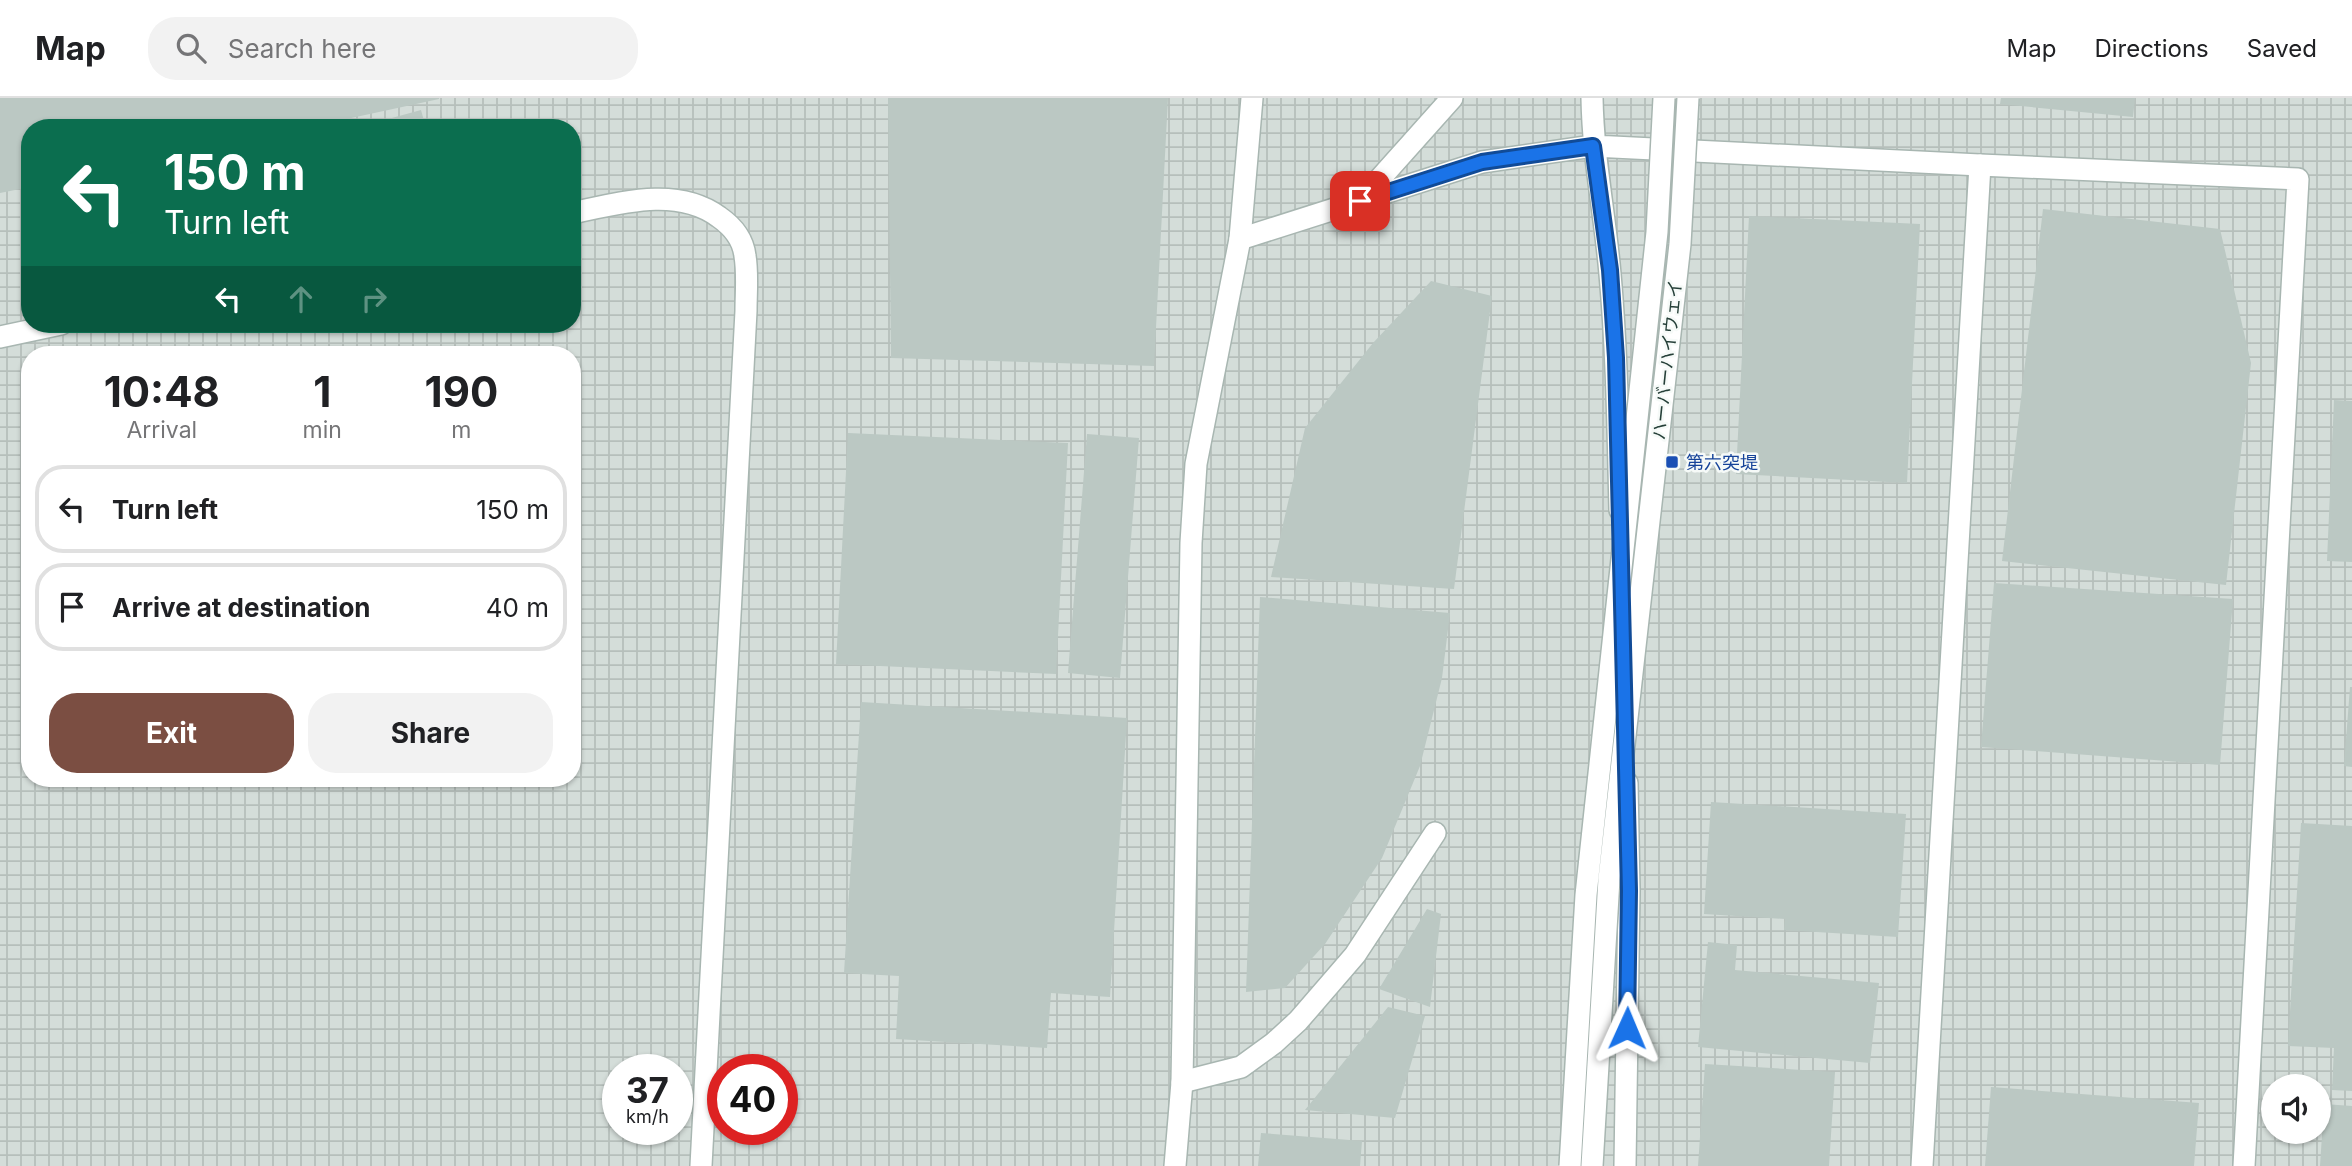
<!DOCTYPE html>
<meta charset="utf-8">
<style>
:root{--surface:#fff;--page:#f2f2f2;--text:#202124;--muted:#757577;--line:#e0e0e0;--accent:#7b4e42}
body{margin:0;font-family:Inter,"Noto Sans JP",sans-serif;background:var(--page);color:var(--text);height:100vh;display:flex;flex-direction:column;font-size:26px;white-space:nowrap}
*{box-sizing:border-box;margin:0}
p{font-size:23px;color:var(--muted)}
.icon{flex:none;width:38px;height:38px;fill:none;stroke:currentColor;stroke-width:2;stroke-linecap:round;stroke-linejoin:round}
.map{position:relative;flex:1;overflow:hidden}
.drawer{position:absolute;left:21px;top:248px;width:560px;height:441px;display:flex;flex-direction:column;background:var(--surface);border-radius:28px;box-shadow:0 2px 5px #0004}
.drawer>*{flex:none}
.guide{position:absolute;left:21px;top:21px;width:560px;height:214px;border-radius:28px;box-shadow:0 2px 5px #0004;background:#0b6e4f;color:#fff;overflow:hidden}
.tools{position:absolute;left:2261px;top:976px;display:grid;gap:14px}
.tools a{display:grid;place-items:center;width:70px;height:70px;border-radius:50%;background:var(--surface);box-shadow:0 2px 5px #0004;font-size:35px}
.speed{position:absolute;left:602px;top:956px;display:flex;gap:14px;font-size:35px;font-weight:700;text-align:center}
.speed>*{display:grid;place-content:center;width:91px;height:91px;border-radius:50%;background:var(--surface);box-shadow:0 2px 5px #0004;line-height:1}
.speed small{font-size:18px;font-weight:400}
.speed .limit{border:10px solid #d22;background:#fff;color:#111}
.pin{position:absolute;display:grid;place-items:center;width:60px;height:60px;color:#fff;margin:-30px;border-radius:14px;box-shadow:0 4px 10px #0006}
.me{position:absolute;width:77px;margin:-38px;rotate:1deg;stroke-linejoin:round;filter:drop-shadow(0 0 5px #0008)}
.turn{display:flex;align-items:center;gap:24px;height:147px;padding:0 28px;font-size:32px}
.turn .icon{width:91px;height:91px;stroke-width:2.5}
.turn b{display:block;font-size:49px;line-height:60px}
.lanes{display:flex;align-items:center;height:66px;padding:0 28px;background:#0003;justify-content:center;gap:35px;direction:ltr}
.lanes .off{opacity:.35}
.eta{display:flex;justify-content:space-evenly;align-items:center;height:119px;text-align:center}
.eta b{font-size:42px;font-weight:700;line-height:49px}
.primary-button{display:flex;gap:14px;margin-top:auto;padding:14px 28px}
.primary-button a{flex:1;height:80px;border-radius:28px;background:var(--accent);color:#fff;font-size:28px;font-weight:700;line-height:80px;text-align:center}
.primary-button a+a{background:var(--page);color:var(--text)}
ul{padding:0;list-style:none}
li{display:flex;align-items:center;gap:21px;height:88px;margin:0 14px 10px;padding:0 14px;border:4px solid var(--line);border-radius:28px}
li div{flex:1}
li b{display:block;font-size:26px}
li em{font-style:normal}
header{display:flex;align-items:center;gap:42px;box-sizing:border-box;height:98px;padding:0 35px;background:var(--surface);border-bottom:2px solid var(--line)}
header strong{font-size:33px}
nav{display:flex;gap:38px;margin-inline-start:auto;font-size:24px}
.search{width:490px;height:63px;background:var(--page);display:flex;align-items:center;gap:18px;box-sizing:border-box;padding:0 24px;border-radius:28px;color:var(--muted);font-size:26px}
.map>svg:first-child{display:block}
</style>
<header>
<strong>Map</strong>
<div class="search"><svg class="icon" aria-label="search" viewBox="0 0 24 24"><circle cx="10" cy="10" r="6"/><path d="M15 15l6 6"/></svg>Search here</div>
<nav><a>Map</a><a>Directions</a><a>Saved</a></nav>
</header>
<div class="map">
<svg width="2352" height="1068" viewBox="0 0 2352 1068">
<defs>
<pattern id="industrial-grid" width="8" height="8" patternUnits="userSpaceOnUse" patternTransform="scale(1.75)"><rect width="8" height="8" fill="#d4ddd9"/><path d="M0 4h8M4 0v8" fill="none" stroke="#b6bfbb"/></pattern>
</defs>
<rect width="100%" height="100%" fill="#e5eeea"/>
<!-- industrial -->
<path fill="url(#industrial-grid)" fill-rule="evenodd" d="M0,0H2352V1068H0ZM30,30H572V226H30ZM30,257H572V681H30ZM618,971H677V1031H618ZM723,971H782V1031H723ZM2273,989H2319V1034H2273Z"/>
<!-- building -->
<path fill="#bbc8c3" d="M0,0H439V1L305,30H30V89L0,95Z
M888,0H1168L1154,268L891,260Z
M2001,0H2135L2133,19L2000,6Z
M421,12L426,30H359V29Z
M2043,111L2220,131L2251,265L2226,487L2002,463Z
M1749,118L1920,126L1907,385L1736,376Z
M1431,183L1492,198L1454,491L1271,479L1305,330L1373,245Z
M2334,302L2352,303V464L2327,463Z
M848,335L1068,345L1056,576L836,566Z
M1087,336L1139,340L1120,580L1068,575Z
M1994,485L2233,501L2220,667L1981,649Z
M1260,499L1450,515L1442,580L1420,668L1382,760L1325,846L1285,890L1246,894Z
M2350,589H2352V669L2344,668Z
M861,604L1127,620L1110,899L1051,895L1047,950L896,941L899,878L844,875Z
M1711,704L1906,716L1898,839L1784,832L1785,821L1704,816Z
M2301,725L2352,728V993L2332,992L2334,950L2288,948Z
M1427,811L1441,816L1430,909L1379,891Z
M1708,844L1737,847L1735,872L1879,885L1870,965L1698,949Z
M1388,909L1425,918L1395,1020L1305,1012Z
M1705,966L1835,974L1829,1068H1698Z
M1991,989L2199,1005L2194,1068H1985Z
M2324,1006L2352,1008V1068H2320Z
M1261,1035L1362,1043L1360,1068H1258Z"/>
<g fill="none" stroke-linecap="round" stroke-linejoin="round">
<!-- service casing -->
<g stroke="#a8b6b1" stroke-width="24">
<path id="service" d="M1182,984L1241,969L1274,945L1298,923L1355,857L1435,735"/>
</g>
<!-- minor casing -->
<g stroke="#a8b6b1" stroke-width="24">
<path id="minor" d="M1360,103L1452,0
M1240,141L1252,0
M1922,1068L1980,67L2298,81L2244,1068"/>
</g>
<!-- tertiary casing -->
<g stroke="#a8b6b1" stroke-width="24">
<path id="tertiary" d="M1592,0C1593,60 1605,117 1610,176C1617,254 1618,333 1620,412
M572,115C620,105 677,88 719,119C732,128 743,141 745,158C748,176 746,195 746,213L701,1068
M0,239L61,226
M1623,517L1624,583
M1175,1068L1182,984L1191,445L1196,366L1240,141L1482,64L1593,48L1980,67
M1625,1068L1629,793L1627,685"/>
</g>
<!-- service -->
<use href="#service" stroke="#fff" stroke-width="21"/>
<!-- minor -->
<use href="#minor" stroke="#fff" stroke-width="21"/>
<!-- tertiary -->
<use href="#tertiary" stroke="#fff" stroke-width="21"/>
<!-- tertiary-bridge casing -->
<g stroke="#a8b6b1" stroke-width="24" stroke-linecap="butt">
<path id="tertiary-bridge" d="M1570,1068L1586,797L1657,134L1664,0
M1592,1068L1609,781L1680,146L1688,0"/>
</g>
<!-- tertiary-bridge -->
<use href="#tertiary-bridge" stroke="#fff" stroke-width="21"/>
</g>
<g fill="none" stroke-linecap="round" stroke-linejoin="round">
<!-- route casing -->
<g stroke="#114b97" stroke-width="18">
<path id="route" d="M1360,103L1482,64L1593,48L1610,172L1616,260L1629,793L1627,930"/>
</g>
<!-- route -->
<use href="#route" stroke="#1a73e8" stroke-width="12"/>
</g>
<!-- markers -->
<rect fill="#1a4fb4" stroke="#f6faf8" stroke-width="2.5" x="1665" y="357" width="14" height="14" rx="3.5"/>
<g text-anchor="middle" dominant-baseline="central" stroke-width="5" stroke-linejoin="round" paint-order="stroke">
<!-- street labels -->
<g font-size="18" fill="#253f38" stroke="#f6faf8">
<text transform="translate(1667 262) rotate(-84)">ハーバーハイウェイ</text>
</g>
<!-- transit labels -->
<g font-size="18" fill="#164399" stroke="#f6faf8" text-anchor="start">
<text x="1686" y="364">第六突堤</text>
</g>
</g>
</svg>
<div class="tools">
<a><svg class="icon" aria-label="sound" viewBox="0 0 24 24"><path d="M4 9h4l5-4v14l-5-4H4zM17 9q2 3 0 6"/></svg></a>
</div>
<div class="speed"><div>37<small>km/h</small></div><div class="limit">40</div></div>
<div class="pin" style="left:1360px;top:103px;background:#d93025"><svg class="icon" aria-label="arrive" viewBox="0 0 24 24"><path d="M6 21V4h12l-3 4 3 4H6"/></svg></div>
<svg class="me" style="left:1627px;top:930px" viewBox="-20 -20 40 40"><path d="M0-17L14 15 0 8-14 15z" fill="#1a73e8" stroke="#fff" stroke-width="4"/></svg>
<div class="guide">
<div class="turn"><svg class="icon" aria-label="left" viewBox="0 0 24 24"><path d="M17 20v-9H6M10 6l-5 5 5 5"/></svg><div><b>150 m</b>Turn left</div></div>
<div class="lanes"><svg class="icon" aria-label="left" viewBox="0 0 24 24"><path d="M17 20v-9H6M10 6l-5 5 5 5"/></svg><svg class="icon off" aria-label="ahead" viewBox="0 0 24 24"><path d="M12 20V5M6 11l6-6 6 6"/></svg><svg class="icon off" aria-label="right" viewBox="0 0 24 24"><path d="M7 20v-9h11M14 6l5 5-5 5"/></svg></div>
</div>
<section class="drawer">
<div class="eta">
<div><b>10:48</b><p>Arrival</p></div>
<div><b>1</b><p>min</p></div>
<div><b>190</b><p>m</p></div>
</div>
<ul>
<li><svg class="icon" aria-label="left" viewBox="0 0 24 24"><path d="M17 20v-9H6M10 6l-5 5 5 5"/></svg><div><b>Turn left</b></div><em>150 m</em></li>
<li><svg class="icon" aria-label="arrive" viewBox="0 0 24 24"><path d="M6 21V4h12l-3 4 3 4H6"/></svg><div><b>Arrive at destination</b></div><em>40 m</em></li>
</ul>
<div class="primary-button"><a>Exit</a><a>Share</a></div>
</section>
</div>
